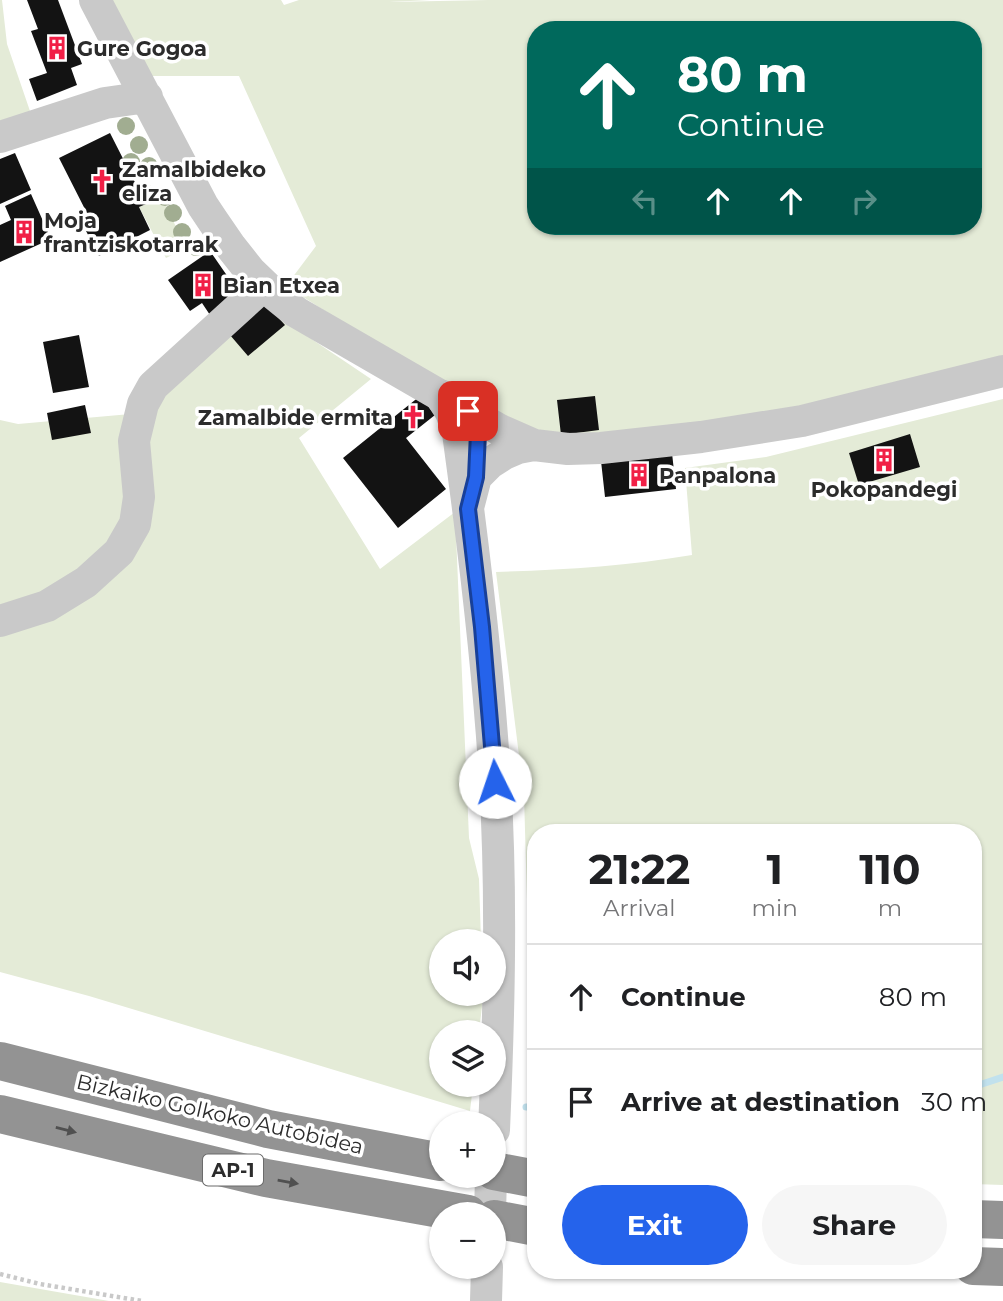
<!DOCTYPE html>
<meta charset="utf-8">
<style>
:root{--surface:#fff;--page:#f6f6f6;--text:#202124;--muted:#757577;--line:#e0e0e0;--accent:#2563eb}
body{margin:0;font-family:Montserrat,sans-serif;background:var(--page);color:var(--text);height:100vh;display:flex;flex-direction:column;font-size:26px;white-space:nowrap}
*{box-sizing:border-box;margin:0}
p{font-size:23px;color:var(--muted)}
.icon{flex:none;width:38px;height:38px;fill:none;stroke:currentColor;stroke-width:2;stroke-linecap:round;stroke-linejoin:round}
.map{position:relative;flex:1;overflow:hidden}
.details{position:absolute;left:527px;top:824px;width:455px;height:455px;display:flex;flex-direction:column;background:var(--surface);border-radius:28px;box-shadow:0 2px 5px #0004}
.details>*{flex:none}
.banner{position:absolute;left:527px;top:21px;width:455px;height:214px;border-radius:28px;box-shadow:0 2px 5px #0004;background:#00695c;color:#fff;overflow:hidden}
.buttons{position:absolute;left:429px;top:929px;display:grid;gap:14px}
.buttons a{display:grid;place-items:center;width:77px;height:77px;border-radius:50%;background:var(--surface);box-shadow:0 2px 5px #0004;font-size:35px}
.pin{position:absolute;display:grid;place-items:center;width:60px;height:60px;color:#fff;margin:-30px;border-radius:14px;box-shadow:0 4px 10px #0006}
.me{position:absolute;width:77px;margin:-38px;rotate:356deg;stroke-linejoin:round;filter:drop-shadow(0 0 5px #0008)}
.turn{display:flex;align-items:center;gap:24px;height:147px;padding:0 35px;font-size:32px}
.turn .icon{width:91px;height:91px;stroke-width:2.5}
.turn b{display:block;font-size:49px;line-height:60px}
.lanes{display:flex;align-items:center;height:66px;padding:0 35px;background:#0003;justify-content:center;gap:35px;direction:ltr}
.lanes .off{opacity:.35}
.eta{display:flex;justify-content:space-evenly;align-items:center;height:119px;text-align:center}
.eta b{font-size:42px;font-weight:700;line-height:49px}
.primary-button{display:flex;gap:14px;margin-top:auto;padding:14px 35px}
.primary-button a{flex:1;height:80px;border-radius:42px;background:var(--accent);color:#fff;font-size:28px;font-weight:700;line-height:80px;text-align:center}
.primary-button a+a{background:var(--page);color:var(--text)}
ul{padding:0;list-style:none}
li{display:flex;align-items:center;gap:21px;height:105px;padding:0 35px;border-top:2px solid var(--line)}
li div{flex:1}
li b{display:block;font-size:26px}
li em{font-style:normal}
.map>svg:first-child{display:block}
</style>
<div class="map">
<svg width="1003" height="1301" viewBox="0 0 1003 1301">
<rect width="100%" height="100%" fill="#fff"/>
<!-- green -->
<path fill="#e4ebd7" fill-rule="evenodd" d="M0,0H2L7,44L31,114L0,127Z
M104,0H281L284,5L299,0H430L389,2L489,0H1003V361L797,417L621,442L519,429L375,343L286,286L316,246L239,76H147ZM536,30H973V226H536Z
M161,195L186,248L166,258L139,207Z
M261,305L371,379L299,438L380,569L455,512L469,838L479,879L481,941L441,942V994H483V998L479,1032H441V1085H473L470,1111L89,996L0,972V420L18,424L153,412L176,378Z
M1003,399V1185L973,1184V833H536L535,1124L528,1122L530,1005L524,795L496,572C562,570 627,566 692,555L685,468L766,457Z
M0,1282L109,1301H0Z"/>
<g fill="none" stroke-linecap="round" stroke-linejoin="round">
<!-- stream -->
<path stroke="#c1e1ed" stroke-width="7" d="M973,1087L1003,1077
M526,1107H536"/>
</g>
<!-- building -->
<path fill="#131313" d="M27,0H58L82,64L71,68L77,85L37,101L29,79L47,73L31,31L38,29Z
M110,133L146,204L139,207L150,230L99,256L85,229L93,225L59,158Z
M15,153L31,190L0,204V159Z
M31,194L51,239L0,262V225L11,220L5,206Z
M210,251L237,290L228,296L231,300L210,315L202,303L190,311L168,280Z
M265,303L285,325L248,356L230,335Z
M79,335L89,387L53,393L43,342Z
M420,396L435,415L406,438L446,489L398,528L343,458Z
M595,396L599,430L561,435L557,400Z
M85,405L91,433L52,440L47,413Z
M910,434L920,467L859,485L849,453Z
M672,453L676,489L605,497L601,461Z"/>
<g fill="none" stroke-linecap="round" stroke-linejoin="round">
<!-- path -->
<path stroke="#c9c9c9" stroke-width="4.5" stroke-dasharray="3.5 3.5" stroke-linecap="butt" d="M0,1274L40,1284L142,1301"/>
<!-- minor -->
<path stroke="#c9c9c9" stroke-width="32" d="M95,0L203,206L213,221L231,247L250,271L275,295L296,312L500,430L534,445
M0,137L105,103L147,97
M440,395L451,412L458,433C474,549 488,664 495,780C502,896 499,1014 494,1130
M469,504L476,477L490,463L504,454L518,448L534,445L568,449L601,448L701,437L802,421L1003,371
M0,621L47,606L86,582L119,552L135,524L139,497L134,441L143,404L153,386L264,285
M490,1214L491,1176
M486,1301L487,1267"/>
<!-- highway -->
<path stroke="#939393" stroke-width="38" d="M0,1061L268,1129L441,1162
M0,1114L266,1178L468,1214
M494,1171L536,1179
M494,1219L536,1227
M973,1219L1003,1220
M973,1266L1003,1267"/>
</g>
<!-- trees -->
<g fill="#a1ad91">
<circle cx="126" cy="126" r="9"/>
<circle cx="139" cy="145" r="9"/>
<circle cx="131" cy="162" r="9"/>
<circle cx="149" cy="166" r="9"/>
<circle cx="147" cy="194" r="9"/>
<circle cx="165" cy="197" r="9"/>
<circle cx="173" cy="213" r="9"/>
<circle cx="182" cy="232" r="9"/>
<circle cx="196" cy="247" r="9"/>
</g>
<!-- one-way arrows -->
<defs><path id="oneway-solid" d="M-6-.8H1V-3.2L6.5 0L1 3.2V.8H-6Z" transform="scale(1.75)"/></defs>
<g fill="#505050">
<use href="#oneway-solid" transform="translate(66 1130) rotate(14)"/>
<use href="#oneway-solid" transform="translate(288 1182) rotate(10)"/>
</g>
<g fill="none" stroke-linecap="round" stroke-linejoin="round">
<!-- route casing -->
<g stroke="#184099" stroke-width="18">
<path id="route" d="M468,411L474,421L478,433L476,477L468,509L482,627L495,782"/>
</g>
<!-- route -->
<use href="#route" stroke="#2563eb" stroke-width="12"/>
</g>
<!-- icons -->
<defs>
<g id="building-bare" transform="scale(1.89)"><path d="M-4-6H4V6H1V3H-1V6H-4ZM-2.5-4.3h1.7v1.8h-1.7ZM.8-4.3h1.7v1.8H.8ZM-2.5-1h1.7V.8h-1.7ZM.8-1h1.7V.8H.8Z" fill="#f11f46" stroke="#fff" stroke-width="2.5" paint-order="stroke"/></g>
<g id="church-bare" transform="scale(1.89)"><path d="M-1.2-6h2.4v3.5h3.3v2.4h-3.3V6h-2.4V-.1h-3.3v-2.4h3.3Z" fill="#f11f46" stroke="#fff" stroke-width="2.5" paint-order="stroke"/></g>
</defs>
<g fill-rule="evenodd">
<use href="#building-bare" x="57" y="48"/>
<use href="#church-bare" x="102" y="181"/>
<use href="#building-bare" x="24" y="232"/>
<use href="#building-bare" x="203" y="285"/>
<use href="#church-bare" x="413" y="417"/>
<use href="#building-bare" x="884" y="460"/>
<use href="#building-bare" x="639" y="475"/>
</g>
<g text-anchor="middle" dominant-baseline="central" stroke-width="7" stroke-linejoin="round" paint-order="stroke">
<!-- shield labels -->
<rect fill="#fff" stroke="#6b6b6b" stroke-width="2" x="203" y="1154.5" width="60" height="31" rx="5"/>
<g font-size="19" font-weight="bold" fill="#2c2c2c">
<text x="233" y="1170">AP-1</text>
</g>
<!-- poi labels -->
<g font-size="21" font-weight="bold" fill="#2c2c2c" stroke="#fff" text-anchor="start">
<text x="77" y="48">Gure Gogoa</text>
<text x="122" y="169">Zamalbideko<tspan x="122" dy="24">eliza</tspan></text>
<text x="44" y="220">Moja<tspan x="44" dy="24">frantziskotarrak</tspan></text>
<text x="223" y="285">Bian Etxea</text>
<text x="393" y="417" text-anchor="end">Zamalbide ermita</text>
<text x="659" y="475">Panpalona</text>
<text x="884" y="489" text-anchor="middle">Pokopandegi</text>
</g>
<!-- street labels -->
<g font-size="21" fill="#2c2c2c" stroke="#fff">
<text transform="translate(220 1114) rotate(13)">Bizkaiko Golkoko Autobidea</text>
</g>
</g>
</svg>
<div class="buttons">
<a><svg class="icon" aria-label="sound" viewBox="0 0 24 24"><path d="M4 9h4l5-4v14l-5-4H4zM17 9q2 3 0 6"/></svg></a>
<a><svg class="icon" aria-label="layers" viewBox="0 0 24 24"><path d="M12 4l9 5-9 5-9-5zM3 14l9 5 9-5"/></svg></a>
<a>+</a>
<a>−</a>
</div>
<div class="pin" style="left:468px;top:411px;background:#d93025"><svg class="icon" aria-label="arrive" viewBox="0 0 24 24"><path d="M6 21V4h12l-3 4 3 4H6"/></svg></div>
<svg class="me" style="left:495px;top:782px" viewBox="-20 -20 40 40"><circle r="19" fill="#fff"/><path d="M0-13L10 11 0 6-10 11z" fill="#2563eb"/></svg>
<div class="banner">
<div class="turn"><svg class="icon" aria-label="ahead" viewBox="0 0 24 24"><path d="M12 20V5M6 11l6-6 6 6"/></svg><div><b>80 m</b>Continue</div></div>
<div class="lanes"><svg class="icon off" aria-label="left" viewBox="0 0 24 24"><path d="M17 20v-9H6M10 6l-5 5 5 5"/></svg><svg class="icon" aria-label="ahead" viewBox="0 0 24 24"><path d="M12 20V5M6 11l6-6 6 6"/></svg><svg class="icon" aria-label="ahead" viewBox="0 0 24 24"><path d="M12 20V5M6 11l6-6 6 6"/></svg><svg class="icon off" aria-label="right" viewBox="0 0 24 24"><path d="M7 20v-9h11M14 6l5 5-5 5"/></svg></div>
</div>
<section class="details">
<div class="eta">
<div><b>21:22</b><p>Arrival</p></div>
<div><b>1</b><p>min</p></div>
<div><b>110</b><p>m</p></div>
</div>
<ul>
<li><svg class="icon" aria-label="ahead" viewBox="0 0 24 24"><path d="M12 20V5M6 11l6-6 6 6"/></svg><div><b>Continue</b></div><em>80 m</em></li>
<li><svg class="icon" aria-label="arrive" viewBox="0 0 24 24"><path d="M6 21V4h12l-3 4 3 4H6"/></svg><div><b>Arrive at destination</b></div><em>30 m</em></li>
</ul>
<div class="primary-button"><a>Exit</a><a>Share</a></div>
</section>
</div>
